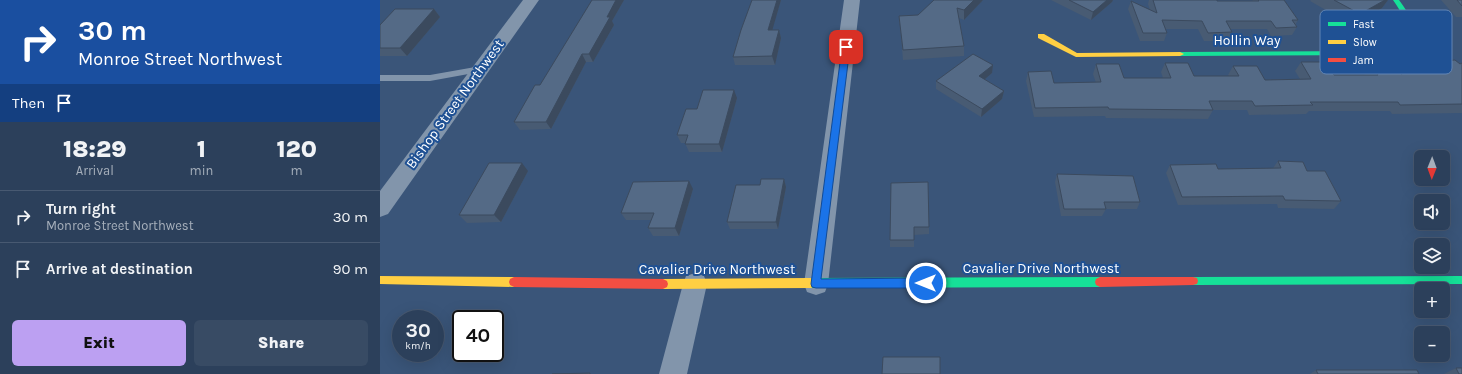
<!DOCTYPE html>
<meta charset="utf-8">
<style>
:root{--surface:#2c405b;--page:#384b64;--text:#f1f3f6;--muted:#a6afbb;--line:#485971;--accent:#bca0f2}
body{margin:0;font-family:Karla,sans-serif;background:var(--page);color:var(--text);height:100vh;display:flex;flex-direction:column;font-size:15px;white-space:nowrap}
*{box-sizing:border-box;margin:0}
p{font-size:13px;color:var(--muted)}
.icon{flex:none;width:22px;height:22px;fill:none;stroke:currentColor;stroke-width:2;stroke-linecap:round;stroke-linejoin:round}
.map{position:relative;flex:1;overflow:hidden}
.details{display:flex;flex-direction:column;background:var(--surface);width:380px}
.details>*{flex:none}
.guide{background:#1a4fa0;color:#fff;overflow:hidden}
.needle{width:26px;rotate:181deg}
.controls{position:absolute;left:1034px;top:150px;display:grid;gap:8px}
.controls a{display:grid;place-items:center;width:36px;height:36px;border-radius:6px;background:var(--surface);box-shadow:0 4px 16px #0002,0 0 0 1px var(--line);font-size:20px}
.speed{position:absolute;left:12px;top:310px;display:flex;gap:8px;font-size:20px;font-weight:700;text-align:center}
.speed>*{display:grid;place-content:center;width:52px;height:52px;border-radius:50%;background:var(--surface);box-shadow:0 4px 16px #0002,0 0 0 1px var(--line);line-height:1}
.speed small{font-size:10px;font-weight:400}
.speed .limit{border:2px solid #111;border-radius:6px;background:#fff;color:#111}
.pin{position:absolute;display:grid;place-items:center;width:34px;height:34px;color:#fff;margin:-17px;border-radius:8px;box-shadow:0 2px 6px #0006}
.me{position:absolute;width:44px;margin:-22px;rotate:270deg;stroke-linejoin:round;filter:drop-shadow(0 0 3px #0008)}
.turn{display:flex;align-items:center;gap:14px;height:84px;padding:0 12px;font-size:18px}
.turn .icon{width:52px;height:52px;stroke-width:2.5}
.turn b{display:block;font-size:28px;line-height:34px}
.then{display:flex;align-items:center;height:38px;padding:0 12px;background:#0003;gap:8px;font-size:15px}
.eta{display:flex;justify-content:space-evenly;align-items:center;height:68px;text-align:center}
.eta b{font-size:24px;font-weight:800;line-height:28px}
.button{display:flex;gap:8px;margin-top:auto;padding:8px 12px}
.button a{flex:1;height:46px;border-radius:6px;background:var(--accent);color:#111;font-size:16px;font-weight:800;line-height:46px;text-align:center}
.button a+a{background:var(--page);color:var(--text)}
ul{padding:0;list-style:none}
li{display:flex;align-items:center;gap:12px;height:52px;padding:0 12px;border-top:1px solid var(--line)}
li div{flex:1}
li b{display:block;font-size:15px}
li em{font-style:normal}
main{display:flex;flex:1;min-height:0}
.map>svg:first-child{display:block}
</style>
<main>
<section class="details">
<div class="guide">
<div class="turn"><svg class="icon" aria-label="right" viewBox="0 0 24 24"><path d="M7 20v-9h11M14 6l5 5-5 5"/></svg><div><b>30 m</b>Monroe Street Northwest</div></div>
<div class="then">Then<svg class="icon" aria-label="arrive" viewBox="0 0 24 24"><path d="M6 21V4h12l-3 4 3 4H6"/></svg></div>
</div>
<div class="eta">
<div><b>18:29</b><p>Arrival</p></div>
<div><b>1</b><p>min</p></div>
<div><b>120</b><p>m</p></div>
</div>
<ul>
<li><svg class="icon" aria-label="right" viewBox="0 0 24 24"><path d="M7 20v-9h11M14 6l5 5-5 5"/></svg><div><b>Turn right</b><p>Monroe Street Northwest</p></div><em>30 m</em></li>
<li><svg class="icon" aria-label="arrive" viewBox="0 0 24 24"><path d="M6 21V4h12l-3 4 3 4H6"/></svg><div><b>Arrive at destination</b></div><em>90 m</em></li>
</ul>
<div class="button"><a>Exit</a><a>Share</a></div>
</section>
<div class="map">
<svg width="1082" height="374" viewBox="0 0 1082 374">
<rect width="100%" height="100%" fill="#3a5579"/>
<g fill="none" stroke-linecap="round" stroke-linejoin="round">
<!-- lane -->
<path fill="#8295ab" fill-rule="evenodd" d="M101,66L106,69L105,71L50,81H0V75H50Z"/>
<!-- street -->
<path fill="#8295ab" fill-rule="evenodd" d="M143,0H159L8,214L0,217V191Z
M464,0H480L448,284L445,292L436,295L427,292L424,284Z
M315,273L324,276L327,284L307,374H279L303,284L306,276Z"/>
<!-- fast -->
<path fill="#16e098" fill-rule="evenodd" d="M1013,0H1019C1046,37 1037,45 996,55L800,56L796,54L800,52L996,51C1036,41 1035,32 1013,0Z
M1082,276V284L813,285L809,284L808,281L809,278L813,277Z
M720,277L724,279L725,282L724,285L720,287L431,288L427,286L426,283L427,280L431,278Z"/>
<!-- slow -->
<path fill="#ffcf43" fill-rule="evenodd" d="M658,34H664L697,53L800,52L804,54L800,56L696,57L658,38Z
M0,276L134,277L138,279L139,282L138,285L134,287L0,284Z
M431,278L435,280L436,283L435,286L431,288L283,289L279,287L278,284L279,281L283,279Z"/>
<!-- jam -->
<path fill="#f24e42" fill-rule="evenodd" d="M134,277L283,279L287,281L288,284L287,287L283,289L134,287L130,285L129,282L130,279Z
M720,277H813L817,278L818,281L817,284L813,285L720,287L716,285L715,282L716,279Z"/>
</g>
<!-- wall -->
<path fill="#485b73" d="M212,0H244L232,21L234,25L213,62H206L171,129L140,130L134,122L160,85Z
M372,0H401L392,30H399L401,38L395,65H355L353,57Z
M603,0L584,20L579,18L584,46V56L523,60L520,26L519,16L538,15Z
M671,0H733L732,2L711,20Z
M769,0H837V1H872L873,0H904L918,20L915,25L917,27L912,35L891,36L887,29H850L852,32L848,41H824L818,29H785L787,33L784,41H760L748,9L751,1L770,10L768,4Z
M931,0H1008L1002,8L972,25L930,1Z
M1061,0H1082V17H1076Z
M54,9L60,17L27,56H0V25Z
M988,61L1021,74L1082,63V113L1012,114L1010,111H929L926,114L869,115L867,110H833L828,119L726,118L725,116L654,117L646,81L648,72L674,83H716L713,74L716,64L744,78H783L781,72L785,63L814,76H849L848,75L853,66L885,80L920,79L915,71L921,62L954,75H985L981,70Z
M613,65L612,73L604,80L624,91L622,99L601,117L556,89V81Z
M357,98L342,152H309L305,143H301L297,135L317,109Z
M898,161L927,171L961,201L954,209L898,208L897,204L798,205L786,173L790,165L838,169L893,168Z
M148,171L121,222L87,223L79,215Z
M677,174L760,202L757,209H726L722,216H681L675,182Z
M404,179L406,187L398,229H350L347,222L380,185Z
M511,183L549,227V234L534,235V247H510V240Z
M313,189L299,236H273L268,228L271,220H246L241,213Z
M1076,368L1082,374H1064Z
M936,370L1039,374H930Z"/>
<!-- shaded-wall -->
<path fill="#3b4a5e" d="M236,0H244L232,21L234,25L213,62L209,54L227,17Z
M397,0H401L390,38L388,30Z
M594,0H603L584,20V10Z
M727,0H733L732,2L711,20L713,12Z
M1005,0H1008L1002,8L972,25L980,14Z
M54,9L60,17L27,56L20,48Z
M399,30L401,38L395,65L392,56Z
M202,54L206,62L171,129L166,122Z
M613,65L612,73L598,85L599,76Z
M354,90L357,98L342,152L339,144Z
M624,91L622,99L601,117L602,109Z
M142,163L148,171L121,222L114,215Z
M404,179L406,187L398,229L396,222Z
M309,181L313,189L299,236L295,228Z"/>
<!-- building -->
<path fill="#546a86" stroke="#3b4a5e" d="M212,0H236L227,17H230L209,54H202L166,122H134L155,85H160Z
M372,0H397L388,30H399L392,56L353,57L361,30Z
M554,0H594L584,10L577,8L584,46L523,50L519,16L538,15Z
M689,0H727L713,12Z
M773,0H837V1H879L878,0H904L918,20H912L917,27L896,28L891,21H846L852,32L828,33L822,21L782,20L787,33H763L751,1L777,13Z
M954,0H1005L980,14Z
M1077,0H1082V6Z
M15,9H54L20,48H0V25Z
M593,54L613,65L599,76L624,91L602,109L556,81Z
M1075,60L1080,64L1082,63V104L1020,105L1018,102H930L933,105L875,106L872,101H829L833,110L729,109L728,107L655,108L648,72L671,71L674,83L721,82L716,64H739L744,78H791L785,63H808L814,76H859L853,66H877L885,80L931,79L921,62H945L954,75H998L988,61H1011L1021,74L1062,61Z
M323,90H354L339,144H305L308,135H297L306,109H317Z
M898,161L923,162L927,171H945L961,201L905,200L903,196L802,197L790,165L836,164L838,169L901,168Z
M109,163H142L114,215H79Z
M677,174L753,176L760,202H724L726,209H684Z
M381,179H404L396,222H347L356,185H380Z
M309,181L295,228H268L274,213H241L253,182Z
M548,182L549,227H534V240H510L511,183Z
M503,357H560V374H502Z
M1076,368H1082V374H1079Z
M936,370H1037L1039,374H938Z
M210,373V374H172Z"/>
<!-- route -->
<path fill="#1a73e8" stroke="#114b97" d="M466,45L470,47L441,279L546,278L550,280L551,283L550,286L546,288H436L432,287L431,284L462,47Z"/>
<g text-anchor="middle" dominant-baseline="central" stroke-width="4" stroke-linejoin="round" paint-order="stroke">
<!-- street labels -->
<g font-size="14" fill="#fff" stroke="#1f5194">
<text x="867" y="40">Hollin Way</text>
<text transform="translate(75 104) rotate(-54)">Bishop Street Northwest</text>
<text x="661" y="268">Cavalier Drive Northwest</text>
<text x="337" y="269">Cavalier Drive Northwest</text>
</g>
</g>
<!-- legend -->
<rect x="940" y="10" width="132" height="64" rx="6" fill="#1f5194" stroke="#6285b4" stroke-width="1"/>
<rect x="948" y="22" width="18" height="4" fill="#16e098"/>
<rect x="948" y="40" width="18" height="4" fill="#ffcf43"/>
<rect x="948" y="58" width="18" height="4" fill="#f24e42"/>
<g font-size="11" fill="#fff">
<text x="973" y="28">Fast</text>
<text x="973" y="46">Slow</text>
<text x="973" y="64">Jam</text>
</g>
</svg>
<div class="controls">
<a><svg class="needle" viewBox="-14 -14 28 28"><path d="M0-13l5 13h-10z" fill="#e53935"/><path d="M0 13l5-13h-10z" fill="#a6afbb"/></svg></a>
<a><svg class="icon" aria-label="sound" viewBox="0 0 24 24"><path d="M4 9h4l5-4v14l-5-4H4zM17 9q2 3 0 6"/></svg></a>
<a><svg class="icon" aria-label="layers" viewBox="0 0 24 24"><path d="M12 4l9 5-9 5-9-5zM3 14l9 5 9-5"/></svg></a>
<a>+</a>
<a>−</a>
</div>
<div class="speed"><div>30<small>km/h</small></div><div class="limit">40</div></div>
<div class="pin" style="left:466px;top:47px;background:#d93025"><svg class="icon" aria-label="arrive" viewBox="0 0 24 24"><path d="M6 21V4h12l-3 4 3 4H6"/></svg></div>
<svg class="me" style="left:546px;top:283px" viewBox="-20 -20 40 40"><circle r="17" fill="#1a73e8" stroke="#fff" stroke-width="3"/><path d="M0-11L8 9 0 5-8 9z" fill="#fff"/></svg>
</div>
</main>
